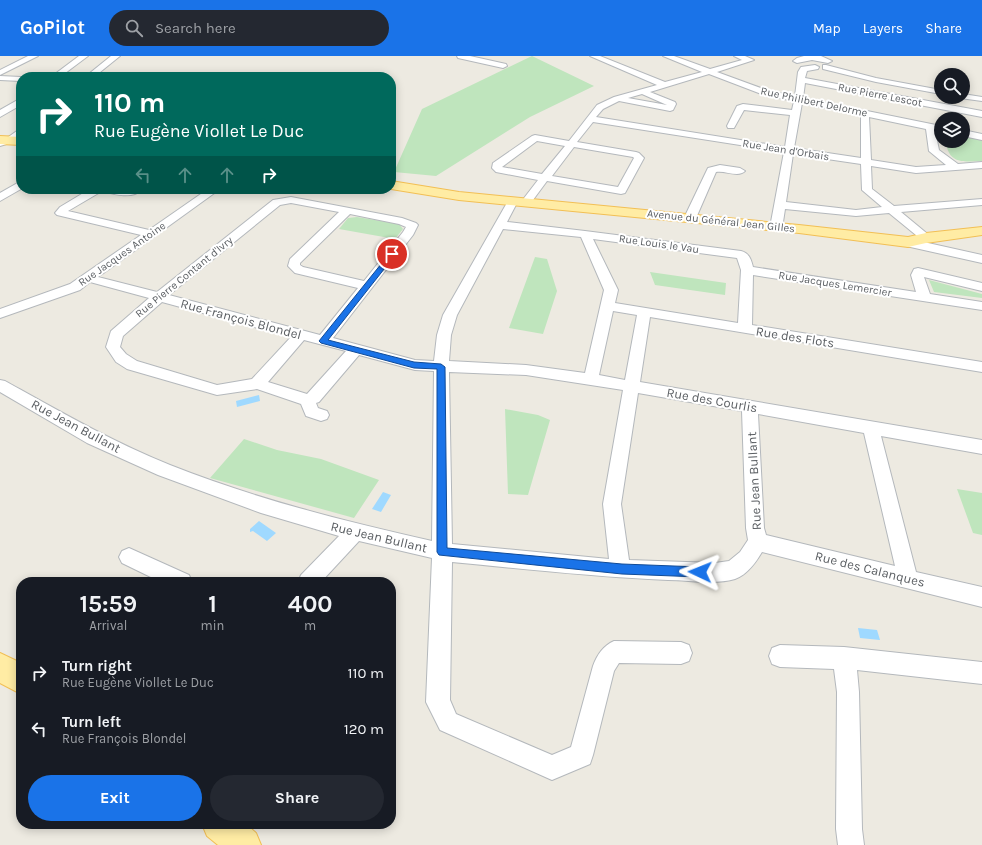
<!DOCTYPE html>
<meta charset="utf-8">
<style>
:root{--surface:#171b24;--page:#242831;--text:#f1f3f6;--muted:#9ea1a6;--accent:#1a73e8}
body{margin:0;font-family:Karla,sans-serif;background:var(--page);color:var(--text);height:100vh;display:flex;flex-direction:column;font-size:15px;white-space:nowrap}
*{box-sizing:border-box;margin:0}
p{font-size:13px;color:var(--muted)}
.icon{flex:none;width:22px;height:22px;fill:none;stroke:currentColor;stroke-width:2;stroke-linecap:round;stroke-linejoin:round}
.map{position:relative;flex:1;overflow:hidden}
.side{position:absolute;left:16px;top:521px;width:380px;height:252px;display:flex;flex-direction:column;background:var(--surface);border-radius:16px;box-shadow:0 2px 10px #0003}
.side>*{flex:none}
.hud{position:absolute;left:16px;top:16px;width:380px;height:122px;border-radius:16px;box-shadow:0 2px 10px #0003;background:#00695c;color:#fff;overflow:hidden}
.tools{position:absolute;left:934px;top:12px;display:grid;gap:8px}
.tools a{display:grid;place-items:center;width:36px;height:36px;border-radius:50%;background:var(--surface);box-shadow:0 2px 10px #0003;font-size:20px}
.pin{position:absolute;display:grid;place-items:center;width:34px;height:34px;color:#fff;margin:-17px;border:2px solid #fff;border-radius:50%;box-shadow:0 1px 4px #0007}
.me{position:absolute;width:44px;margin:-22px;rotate:272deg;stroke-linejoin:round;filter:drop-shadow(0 0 3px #0008)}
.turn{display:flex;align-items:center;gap:14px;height:84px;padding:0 12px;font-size:18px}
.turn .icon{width:52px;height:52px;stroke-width:2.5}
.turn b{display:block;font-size:28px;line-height:34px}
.lanes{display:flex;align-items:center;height:38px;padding:0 12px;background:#0003;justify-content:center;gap:20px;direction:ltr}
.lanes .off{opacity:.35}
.eta{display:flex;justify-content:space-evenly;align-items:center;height:68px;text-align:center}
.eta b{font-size:24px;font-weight:700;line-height:28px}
.cta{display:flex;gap:8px;margin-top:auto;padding:8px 12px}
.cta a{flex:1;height:46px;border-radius:24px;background:var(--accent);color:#fff;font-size:16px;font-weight:700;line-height:46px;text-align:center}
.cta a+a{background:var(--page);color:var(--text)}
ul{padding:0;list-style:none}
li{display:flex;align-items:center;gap:12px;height:56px;padding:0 12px}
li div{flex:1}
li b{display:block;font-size:15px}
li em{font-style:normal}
header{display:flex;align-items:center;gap:24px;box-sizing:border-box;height:56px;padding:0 20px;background:var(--accent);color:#fff}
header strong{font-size:19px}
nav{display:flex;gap:22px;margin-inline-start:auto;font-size:14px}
.search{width:280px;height:36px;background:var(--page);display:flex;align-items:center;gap:10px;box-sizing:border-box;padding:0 14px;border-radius:22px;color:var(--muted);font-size:15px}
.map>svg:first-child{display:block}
</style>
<header>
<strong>GoPilot</strong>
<div class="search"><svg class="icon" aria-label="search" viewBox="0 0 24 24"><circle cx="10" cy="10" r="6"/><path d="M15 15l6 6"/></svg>Search here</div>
<nav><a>Map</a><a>Layers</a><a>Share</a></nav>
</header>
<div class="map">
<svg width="982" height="789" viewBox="0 0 982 789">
<rect width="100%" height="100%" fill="#edeae1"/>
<!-- green -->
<path fill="#bfe5bd" d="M532,0L594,30L530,61L436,120L394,116L422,53Z
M963,79L982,82V105C963,106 948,108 946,85H963Z
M357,161L399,168L403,173L395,183L339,173L348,162Z
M535,201L547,203L557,235L543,278L509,272Z
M650,216L726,227L725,239L655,229Z
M929,224L982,238V242L934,236Z
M505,353L538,359L550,364L528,439L508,438Z
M244,383L277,394L321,403L379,424L354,462L210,422Z
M957,433L982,437V479L973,477Z"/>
<!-- water -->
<path fill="#9fd9ff" d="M259,339L260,345L237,351L236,345Z
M383,436L391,439L381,456L372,453Z
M259,465L276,477L267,485L253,475L250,476V473Z
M858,572L877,574L880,584L860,582Z"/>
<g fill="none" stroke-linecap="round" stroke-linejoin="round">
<!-- minor casing -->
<g stroke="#b4b8bc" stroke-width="2">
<path id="minor" d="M28,0H38L0,19V14Z
M79,0H88L60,21H51Z
M111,0H120L94,21H85Z
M457,0H470L506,8L507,10L503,12L458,2Z
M590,0H600L665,26L702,16L663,0H674L710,13L742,4L734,0H745L754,4L717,16L769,35L795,40L798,16L801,11L815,9L819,11L818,13L807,15L805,22L982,55V61L805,27L803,42L941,70V76L935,75L939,94L958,108L982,106V112L916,117L871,110L872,133L894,150L982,143V149L901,156L930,180L932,182L930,184H922L889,157L856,160L785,153L783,166L778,173H770L768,171L771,166L784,96L593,66L577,86L636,96L639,97L644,102L625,137L621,138L547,125L530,148H522L521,146L538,124L496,116L492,112L493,107L532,80L535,79L569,85L597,49L614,41L657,29ZM709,18L764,39L794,45L792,54L743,48L737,50L727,70L728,72H734L744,54L790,59L785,91L596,61L603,53L619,45L670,55L673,54L676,48L675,46L650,36ZM642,38L667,49L628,42ZM802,47L861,59V102L794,92ZM869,61L926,73L929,95L946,109L916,111L871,104ZM537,85L565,90L542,118L502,111ZM574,91L633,101L634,102L618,131L552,120ZM793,98L861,108L862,134L882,151L856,154L786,146Z
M804,0H821L832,5L828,7L812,4L797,7L793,5L797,2Z
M823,9H826L876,22L941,34V38L876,26L823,13Z
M0,20L21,21H22H21V25L0,24Z
M963,38L982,41V45L960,42L963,41Z
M21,42V49L0,61V54Z
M21,72V80L13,86L0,90V84L7,82Z
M963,74L982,78V84L963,80Z
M720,109L740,112L745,115C738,122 725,114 716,116L696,162L694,164H686L684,162L707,114L708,112Z
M21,125V133L0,145V137Z
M90,133H142C133,144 113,138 102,135L68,155L149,174L208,133H220L98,221L157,236L273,144L291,141L402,162L416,167L418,169L413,179L333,282L415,304L434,305L437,279L443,259L508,145L513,142L518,145L507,166L585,175L741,195C749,197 751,203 753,211L916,236L911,219L914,213L918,212L982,227V235L924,221L930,238L982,246V254L753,219L752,269L982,306V316L650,261L640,326L982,384V398L881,380L916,516L982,531V551L762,496C756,506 747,519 735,523C714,529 689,524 668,524C595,521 524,513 452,506L450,644L456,658L552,699L571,691L593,610C597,599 603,590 614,585L681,586L689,589L692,597L689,605L681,608L619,607L614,615L593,699L590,708L552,724L440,674L426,646L432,502L359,485L321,526H298L301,519L339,480L261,457L158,419L87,387L0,336V324L5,325C59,355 113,386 170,409C256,443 343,465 432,485L434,315L415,314L359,299L319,346L316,347L318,352L327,355L329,359L327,363L321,365L306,360L301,348L257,333L217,339L127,313L116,306L106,291L111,275L149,242L90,226L80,234L0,262V253L70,228L141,179L57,159L55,157L60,151ZM291,147L339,156L290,203L288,210L295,217L358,232L320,279L169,239L280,149ZM350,158L399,168L406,171L403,176L364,225L303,211L300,209V207ZM503,173L581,181L604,234L585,317L526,309L449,305L451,279L457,259ZM593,183L737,202L741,214L738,267L615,247L618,234ZM162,246L291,281L252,323L217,329L137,305L126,298L120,291L123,280ZM613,255L637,259L625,324L599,319ZM304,284L346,295L307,338L268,326ZM449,316L526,319L623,334L603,448L609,503L452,488ZM638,337L742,355L746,472L748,484L740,496L729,505L715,507L629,504L621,448ZM758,358L864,377L895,510L766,479L764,472Z
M910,183L982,199V207L906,190L904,187L906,184Z
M129,492L189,519L192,526H161L122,507L119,501L122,495Z
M780,589L844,591L982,606V628L857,614L859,636L862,773L864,789H838L836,773L837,636L834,613L780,611L772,608L769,600L772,592Z"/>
</g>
<!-- major casing -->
<g stroke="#f2bf55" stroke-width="2">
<path id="major" d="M0,80L21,81V89L0,88Z
M391,125L459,136L799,169L908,181L926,177L982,171V179L926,187L908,191L799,177L459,144L391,133Z
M0,597L21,607V638L0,627Z
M202,768H246L256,777L261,789H218L207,780Z"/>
</g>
<!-- minor -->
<use href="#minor" fill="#fff" fill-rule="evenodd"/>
<!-- major -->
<use href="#major" fill="#ffeca4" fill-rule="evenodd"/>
</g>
<!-- route -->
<path fill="#1a73e8" stroke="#114b97" d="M390,197L396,198L328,284L414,306L441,308L445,311L447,492L622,508L700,511L703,512L705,516L703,519L700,521L622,518L439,499L437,496V313L414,312L321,287L319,285Z"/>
<g text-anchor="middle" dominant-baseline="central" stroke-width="4" stroke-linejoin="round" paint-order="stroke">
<!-- far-street labels -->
<g font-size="11" fill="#5a5e62" stroke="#fff">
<text transform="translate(880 39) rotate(11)">Rue Pierre Lescot</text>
<text transform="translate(814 46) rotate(12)">Rue Philibert Delorme</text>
<text transform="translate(786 94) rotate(9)">Rue Jean d'Orbais</text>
<text transform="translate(721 165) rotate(6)">Avenue du Général Jean Gilles</text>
<text transform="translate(659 188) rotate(8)">Rue Louis le Vau</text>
<text transform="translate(122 198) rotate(-35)">Rue Jacques Antoine</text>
<text transform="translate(184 221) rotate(-39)">Rue Pierre Contant d'Ivry</text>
<text transform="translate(835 228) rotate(9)">Rue Jacques Lemercier</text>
</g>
<!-- street labels -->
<g font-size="13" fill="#5a5e62" stroke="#fff">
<text transform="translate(241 263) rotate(15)">Rue François Blondel</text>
<text transform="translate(795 281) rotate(9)">Rue des Flots</text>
<text transform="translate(712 344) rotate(10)">Rue des Courlis</text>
<text transform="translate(76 370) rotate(28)">Rue Jean Bullant</text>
<text transform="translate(754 425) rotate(-93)">Rue Jean Bullant</text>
<text transform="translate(379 481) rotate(13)">Rue Jean Bullant</text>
<text transform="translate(870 513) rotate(14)">Rue des Calanques</text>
</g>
</g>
</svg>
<div class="tools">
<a><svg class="icon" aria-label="search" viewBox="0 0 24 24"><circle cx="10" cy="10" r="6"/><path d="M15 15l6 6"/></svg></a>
<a><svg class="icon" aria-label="layers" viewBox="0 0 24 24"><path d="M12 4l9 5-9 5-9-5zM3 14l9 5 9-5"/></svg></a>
</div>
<div class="pin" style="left:392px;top:198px;background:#d93025"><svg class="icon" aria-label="arrive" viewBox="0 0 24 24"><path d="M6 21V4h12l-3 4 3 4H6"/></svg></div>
<svg class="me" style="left:700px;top:516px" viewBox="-20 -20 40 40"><path d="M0-17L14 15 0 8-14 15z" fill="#1a73e8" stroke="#fff" stroke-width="4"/></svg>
<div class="hud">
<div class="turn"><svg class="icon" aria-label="right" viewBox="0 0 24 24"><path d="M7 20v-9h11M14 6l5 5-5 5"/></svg><div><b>110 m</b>Rue Eugène Viollet Le Duc</div></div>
<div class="lanes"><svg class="icon off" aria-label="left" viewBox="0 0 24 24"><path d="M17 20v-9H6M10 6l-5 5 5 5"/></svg><svg class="icon off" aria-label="ahead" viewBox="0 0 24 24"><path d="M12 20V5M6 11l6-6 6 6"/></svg><svg class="icon off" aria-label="ahead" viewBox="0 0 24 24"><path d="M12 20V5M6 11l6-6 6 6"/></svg><svg class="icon" aria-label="right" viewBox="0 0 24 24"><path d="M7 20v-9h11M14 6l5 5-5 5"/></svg></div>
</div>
<section class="side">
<div class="eta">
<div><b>15:59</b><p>Arrival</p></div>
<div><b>1</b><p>min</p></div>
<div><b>400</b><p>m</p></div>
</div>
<ul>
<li><svg class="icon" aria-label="right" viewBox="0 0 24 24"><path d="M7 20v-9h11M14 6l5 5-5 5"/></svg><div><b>Turn right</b><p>Rue Eugène Viollet Le Duc</p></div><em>110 m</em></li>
<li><svg class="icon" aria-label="left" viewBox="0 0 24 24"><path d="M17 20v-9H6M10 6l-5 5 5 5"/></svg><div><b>Turn left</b><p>Rue François Blondel</p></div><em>120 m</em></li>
</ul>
<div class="cta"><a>Exit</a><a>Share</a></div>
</section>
</div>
